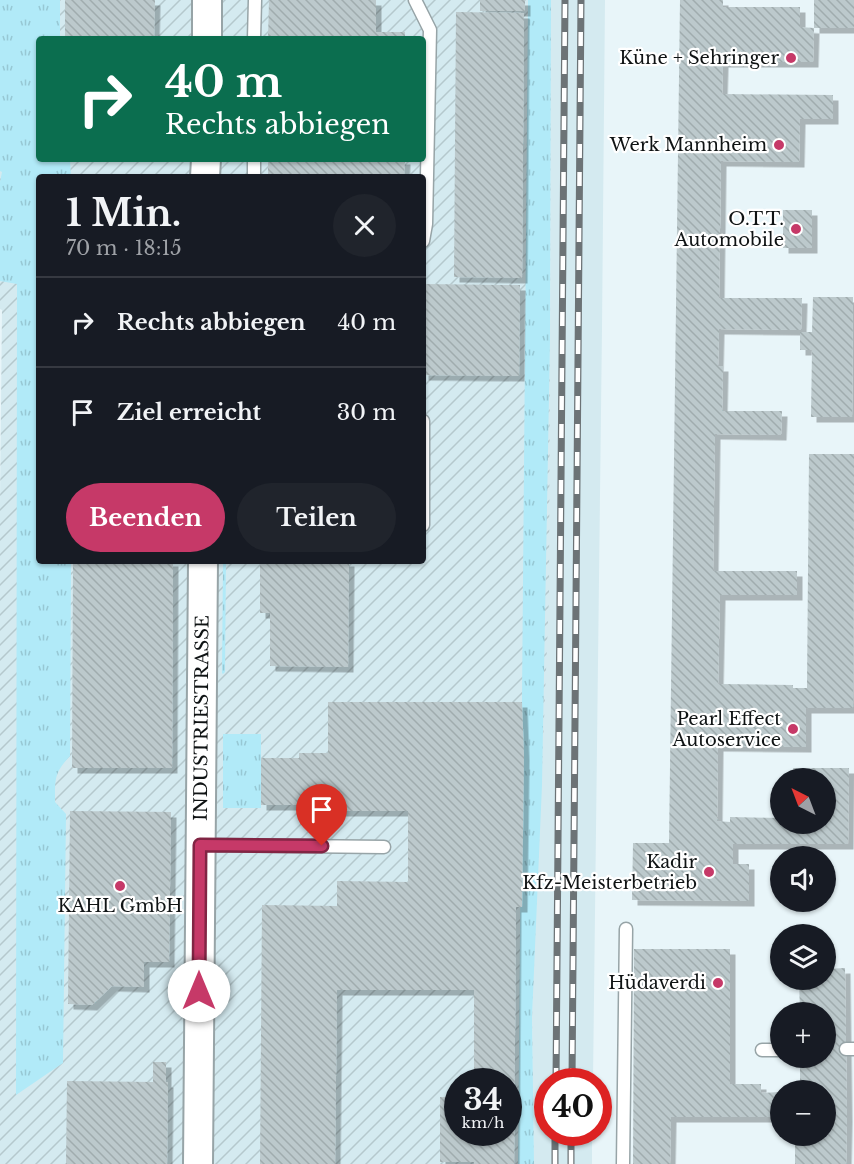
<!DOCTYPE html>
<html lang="de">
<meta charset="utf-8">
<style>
:root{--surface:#171b24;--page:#20242c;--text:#f1f3f6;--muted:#9ea1a6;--line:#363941;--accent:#c63968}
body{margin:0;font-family:"Libre Baskerville",serif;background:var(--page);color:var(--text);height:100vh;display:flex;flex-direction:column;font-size:22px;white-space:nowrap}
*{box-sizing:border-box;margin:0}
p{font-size:20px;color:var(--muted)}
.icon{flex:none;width:33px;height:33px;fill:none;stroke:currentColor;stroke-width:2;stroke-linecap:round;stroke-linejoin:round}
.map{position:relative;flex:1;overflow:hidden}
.details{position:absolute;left:36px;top:174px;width:390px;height:390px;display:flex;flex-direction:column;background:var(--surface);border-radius:6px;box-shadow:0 2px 4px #0004}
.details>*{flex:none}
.banner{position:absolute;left:36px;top:36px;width:390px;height:126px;border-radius:6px;box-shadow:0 2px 4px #0004;background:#0b6e4f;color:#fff;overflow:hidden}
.needle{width:39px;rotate:318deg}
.fabs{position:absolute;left:770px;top:768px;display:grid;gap:12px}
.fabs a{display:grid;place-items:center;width:66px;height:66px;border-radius:50%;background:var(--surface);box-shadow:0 2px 4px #0004;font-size:30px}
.speed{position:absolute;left:444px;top:1068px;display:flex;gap:12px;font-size:30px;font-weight:700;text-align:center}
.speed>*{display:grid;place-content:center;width:78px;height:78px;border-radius:50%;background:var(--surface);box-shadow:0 2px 4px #0004;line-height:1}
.speed small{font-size:15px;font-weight:400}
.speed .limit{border:9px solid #d22;background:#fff;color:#111}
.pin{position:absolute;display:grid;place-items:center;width:51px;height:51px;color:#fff;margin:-62px -26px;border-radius:50% 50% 50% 0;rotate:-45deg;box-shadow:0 0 6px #0007}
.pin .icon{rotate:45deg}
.me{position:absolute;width:66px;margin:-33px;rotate:0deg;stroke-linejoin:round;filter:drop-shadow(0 0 4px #0008)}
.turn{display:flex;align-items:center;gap:21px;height:126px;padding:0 30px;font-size:27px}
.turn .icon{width:78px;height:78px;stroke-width:2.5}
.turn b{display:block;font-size:42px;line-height:51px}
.round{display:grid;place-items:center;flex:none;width:63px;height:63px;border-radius:32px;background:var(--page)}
.overview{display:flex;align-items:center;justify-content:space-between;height:102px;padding:0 30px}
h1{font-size:36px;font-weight:800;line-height:45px}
.action{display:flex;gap:12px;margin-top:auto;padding:12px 30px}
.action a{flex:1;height:69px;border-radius:36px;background:var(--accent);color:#fff;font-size:24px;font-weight:800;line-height:69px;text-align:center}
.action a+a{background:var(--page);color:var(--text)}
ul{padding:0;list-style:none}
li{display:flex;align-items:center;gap:18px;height:90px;padding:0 30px;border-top:2px solid var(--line)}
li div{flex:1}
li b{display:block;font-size:22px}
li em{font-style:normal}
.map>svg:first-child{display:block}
</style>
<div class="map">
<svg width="854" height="1164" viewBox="0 0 854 1164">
<defs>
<pattern id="industrial-furrows" width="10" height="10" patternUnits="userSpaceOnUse" patternTransform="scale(1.5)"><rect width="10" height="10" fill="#d4eaf0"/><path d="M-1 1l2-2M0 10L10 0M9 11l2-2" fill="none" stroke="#b5c8cd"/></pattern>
<pattern id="grass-tufts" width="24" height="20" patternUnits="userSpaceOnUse" patternTransform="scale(1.5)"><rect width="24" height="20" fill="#b1eaf8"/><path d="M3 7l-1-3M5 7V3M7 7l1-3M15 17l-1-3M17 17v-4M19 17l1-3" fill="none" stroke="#97c8d4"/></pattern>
<pattern id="building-back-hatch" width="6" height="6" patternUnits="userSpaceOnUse" patternTransform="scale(1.5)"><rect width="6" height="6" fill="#bcc9cc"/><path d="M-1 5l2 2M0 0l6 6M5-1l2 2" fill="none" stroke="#a0acae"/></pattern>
<filter id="shadow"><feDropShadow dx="5.5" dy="5.5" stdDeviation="0" flood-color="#0004"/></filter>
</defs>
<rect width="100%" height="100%" fill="#e8f5f9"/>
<!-- built -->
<path fill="#d4eaf0" d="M551,0H605L602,328L593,1081L548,1082V1132L592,1133V1164H534L532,1017L550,340Z"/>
<!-- industrial -->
<path fill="url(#industrial-furrows)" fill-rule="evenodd" d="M0,0H551L549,597L532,1017L534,1164H0V504L2,310L0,309ZM39,39H423V159H39ZM39,177H423V561H39ZM458,1082H508V1132H458Z"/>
<!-- grass -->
<path fill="url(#grass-tufts)" d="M0,0H60V39H39V159H70L71,177H39V561H71L70,756C54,773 55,779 55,802L66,814L63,1063L16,1095L17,284L0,281V182L2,172L0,171Z
M528,0H551L550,340L542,785L532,1017L534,1164H518Z
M223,561H226L225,672L223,674L222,673Z
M223,734H261V808H223Z"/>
<!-- building -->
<path fill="url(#building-back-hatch)" filter="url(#shadow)" d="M65,0H155L154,39H65Z
M269,0H376V32H405V39H268Z
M480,0H525V11H480Z
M680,0H723V7H800V27L814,28L813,62H723L722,94L833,95V119H800L799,162L721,161L719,298H802L801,330L719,329L718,366H723L722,411H782L781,435L715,434L713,571H797V595H720L718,684L793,685V688H807L809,454H854L853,708H806V747L718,746L717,821L730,822V817L780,818V824H825V778H793V768H849L848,844H733V864H749V901L632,900L633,843H669Z
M814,0H854V28H814Z
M456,12L524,13L522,278L454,277Z
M268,159H405L404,177H268Z
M783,210H812V248H783Z
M423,284L520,285L519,376L423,375Z
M813,297H853L852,417H811L812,350H800V332H812Z
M73,561H173L172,768H72Z
M260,561H349L348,667L270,666V613H260Z
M328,702H522L524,755L522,907H516L514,1164H474V1162H440V1097H458V1132H508V1082H474V990H337L335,1164H260L262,905L337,906V881L408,882V811H298V805H261V758H299V753H328Z
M70,811L171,812L169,962H144V987L112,986L92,1005L68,1004Z
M634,949H730V1084H761V1093L780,1092V1117H671L670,1164H633Z
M845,968L847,1117L846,1164H795V1136H825V1090H800V1058H825V1012H800L799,980H825V969Z
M153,1062H166V1082H168L167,1164H66L67,1081L153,1082Z"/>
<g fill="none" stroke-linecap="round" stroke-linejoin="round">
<!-- service casing -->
<g stroke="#97a4a7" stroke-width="15">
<path id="service" d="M415,0L430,30L426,224L423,241
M254,39L255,0
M254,177V159
M423,421V525
M200,845L384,847
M846,1049H854
M762,1050H780
M623,1164L626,929"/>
</g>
<!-- tertiary casing -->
<g stroke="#97a4a7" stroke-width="32">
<g id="tertiary">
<path d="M207,39V0"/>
<path d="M205,177L206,159"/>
<path id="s1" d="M198,1164L203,561"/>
</g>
</g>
<!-- service -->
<use href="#service" stroke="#fff" stroke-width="12"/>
<!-- tertiary -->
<use href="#tertiary" stroke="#fff" stroke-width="28"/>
<!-- rail casing -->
<g stroke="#6c7376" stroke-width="7">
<path id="rail" d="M556,1082L565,0
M572,1082L581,0
M555,1164V1132
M571,1164V1132"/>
</g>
<!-- rail -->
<use href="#rail" stroke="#fff" stroke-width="4.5" stroke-dasharray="14" stroke-linecap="butt"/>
</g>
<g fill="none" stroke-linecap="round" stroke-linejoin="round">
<!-- route casing -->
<g stroke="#812544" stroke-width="15">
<path id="route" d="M199,991L200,845L322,846"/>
</g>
<!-- route -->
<use href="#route" stroke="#c63968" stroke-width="10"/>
</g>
<!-- markers -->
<g fill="#c63968" stroke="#fff" stroke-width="2">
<circle cx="791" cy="58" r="6"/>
<circle cx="779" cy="145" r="6"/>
<circle cx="796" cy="229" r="6"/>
<circle cx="793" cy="729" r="6"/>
<circle cx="709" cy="872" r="6"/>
<circle cx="120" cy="886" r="6"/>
<circle cx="718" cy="983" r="6"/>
</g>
<g text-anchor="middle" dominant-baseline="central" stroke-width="4.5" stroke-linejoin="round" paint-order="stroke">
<!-- poi labels -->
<g font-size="18" fill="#0f1314" stroke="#fff" text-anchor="end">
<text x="779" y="58">Küne + Sehringer</text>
<text x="767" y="145">Werk Mannheim</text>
<text x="784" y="219">O.T.T.<tspan x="784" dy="21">Automobile</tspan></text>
<text x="781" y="719">Pearl Effect<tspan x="781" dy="21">Autoservice</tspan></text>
<text x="697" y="862">Kadir<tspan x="697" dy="21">Kfz-Meisterbetrieb</tspan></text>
<text x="120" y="906" text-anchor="middle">KAHL GmbH</text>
<text x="706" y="983">Hüdaverdi</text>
</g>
<!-- street labels -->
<g font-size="18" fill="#0f1314" stroke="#fff">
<text stroke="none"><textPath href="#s1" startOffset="446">INDUSTRIESTRASSE</textPath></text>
</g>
</g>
</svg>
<div class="fabs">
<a><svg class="needle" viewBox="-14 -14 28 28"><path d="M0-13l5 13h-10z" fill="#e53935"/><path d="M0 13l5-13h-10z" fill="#9ea1a6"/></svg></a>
<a><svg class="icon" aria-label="sound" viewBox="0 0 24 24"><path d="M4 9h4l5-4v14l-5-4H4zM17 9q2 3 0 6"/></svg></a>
<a><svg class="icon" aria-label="layers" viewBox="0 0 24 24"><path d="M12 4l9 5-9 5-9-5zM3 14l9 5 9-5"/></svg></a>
<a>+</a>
<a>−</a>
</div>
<div class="speed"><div>34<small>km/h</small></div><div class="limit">40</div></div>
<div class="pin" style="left:322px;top:846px;background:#d93025"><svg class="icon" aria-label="arrive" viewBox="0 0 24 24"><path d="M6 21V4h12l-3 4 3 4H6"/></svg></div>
<svg class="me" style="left:199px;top:991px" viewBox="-20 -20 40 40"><circle r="19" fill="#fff"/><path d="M0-13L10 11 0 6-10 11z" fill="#c63968"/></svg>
<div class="banner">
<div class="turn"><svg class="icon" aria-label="right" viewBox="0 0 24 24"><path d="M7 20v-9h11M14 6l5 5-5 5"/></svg><div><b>40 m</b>Rechts abbiegen</div></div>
</div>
<section class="details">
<div class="overview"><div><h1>1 Min.</h1><p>70 m · 18:15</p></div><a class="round"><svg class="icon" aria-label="close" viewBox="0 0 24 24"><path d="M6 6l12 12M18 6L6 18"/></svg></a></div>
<ul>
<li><svg class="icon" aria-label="right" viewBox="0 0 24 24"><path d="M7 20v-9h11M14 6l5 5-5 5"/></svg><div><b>Rechts abbiegen</b></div><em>40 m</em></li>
<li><svg class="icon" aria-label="arrive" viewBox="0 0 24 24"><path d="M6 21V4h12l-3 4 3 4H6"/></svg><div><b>Ziel erreicht</b></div><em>30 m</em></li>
</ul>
<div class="action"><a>Beenden</a><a>Teilen</a></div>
</section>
</div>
